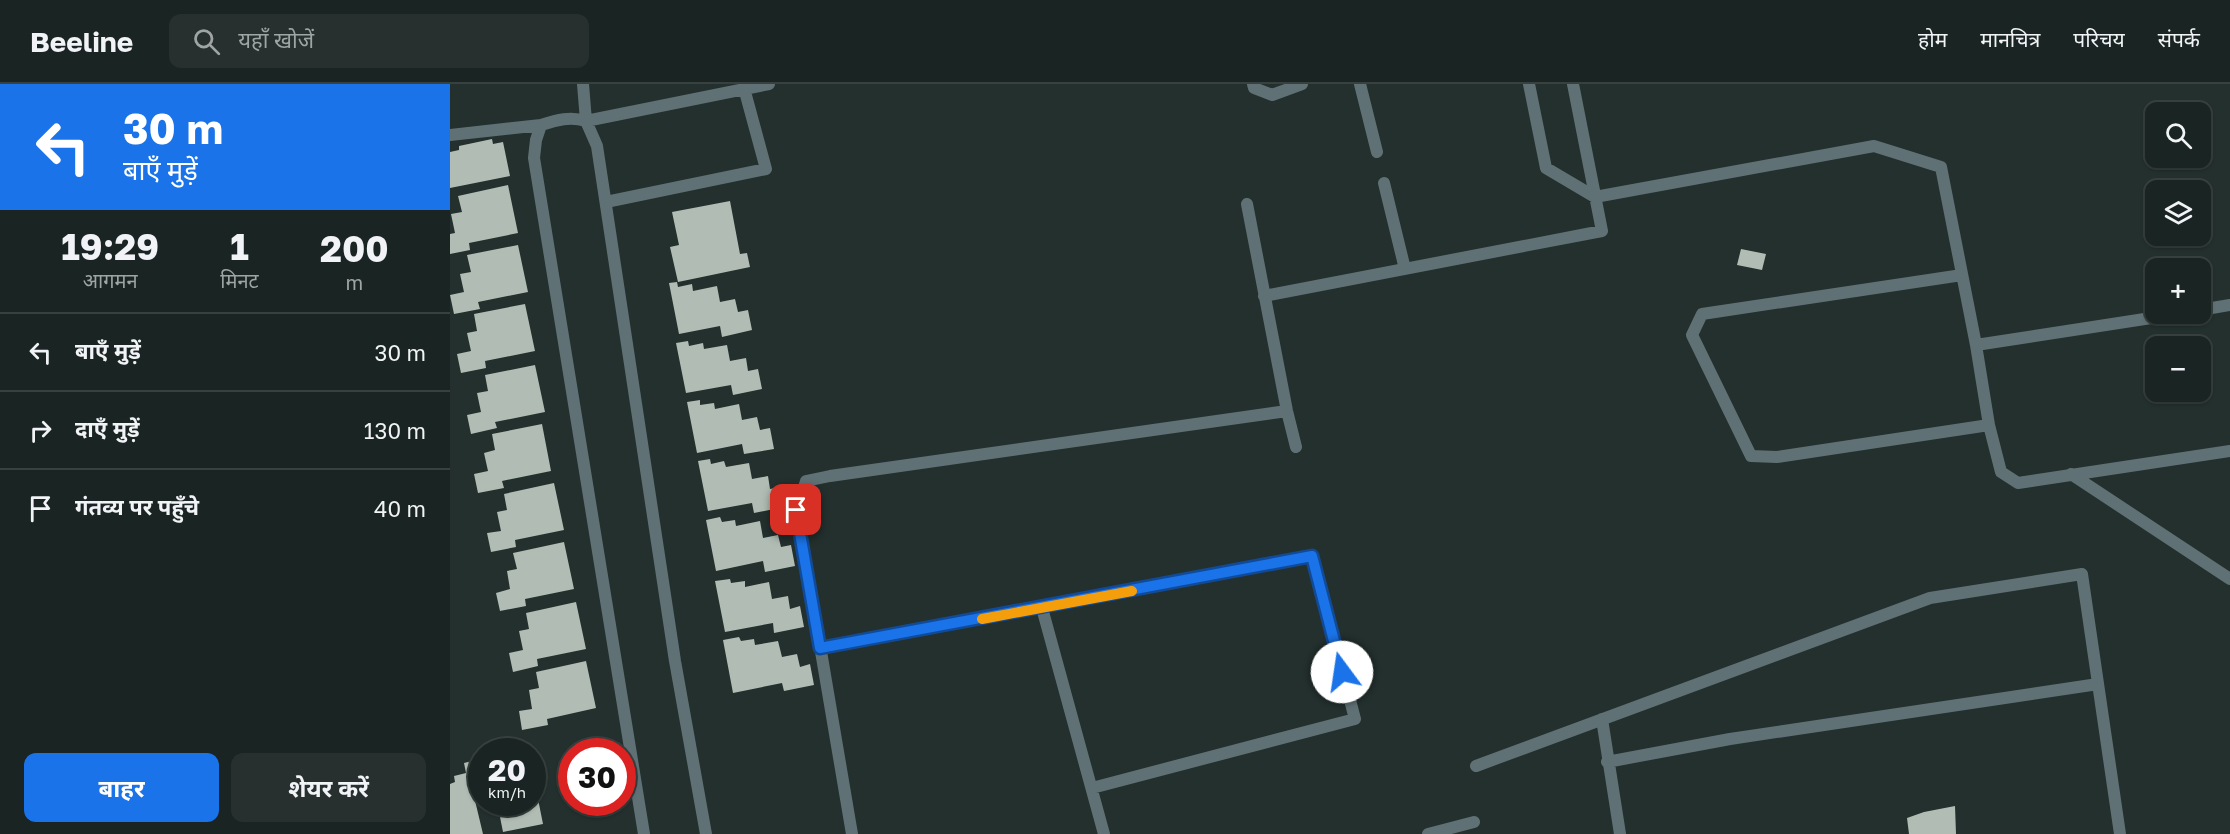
<!DOCTYPE html>
<html lang="hi">
<meta charset="utf-8">
<style>
:root{--surface:#1a2422;--page:#27302f;--text:#f1f3f6;--muted:#9fa4a5;--line:#384140;--accent:#1a73e8}
body{margin:0;font-family:"Golos Text","Noto Sans Devanagari",sans-serif;background:var(--page);color:var(--text);height:100vh;display:flex;flex-direction:column;font-size:22px;white-space:nowrap}
*{box-sizing:border-box;margin:0}
p{font-size:20px;color:var(--muted)}
.icon{flex:none;width:33px;height:33px;fill:none;stroke:currentColor;stroke-width:2;stroke-linecap:round;stroke-linejoin:round}
.map{position:relative;flex:1;overflow:hidden}
.sheet{display:flex;flex-direction:column;background:var(--surface);width:450px}
.sheet>*{flex:none}
.top-card{background:#1a73e8;color:#fff;overflow:hidden}
.controls{position:absolute;left:1695px;top:18px;display:grid;gap:12px}
.controls a{display:grid;place-items:center;width:66px;height:66px;border-radius:12px;background:var(--surface);box-shadow:0 2px 4px #0004,0 0 0 2px var(--line);font-size:30px}
.speed{position:absolute;left:18px;top:654px;display:flex;gap:12px;font-size:30px;font-weight:700;text-align:center}
.speed>*{display:grid;place-content:center;width:78px;height:78px;border-radius:50%;background:var(--surface);box-shadow:0 2px 4px #0004,0 0 0 2px var(--line);line-height:1}
.speed small{font-size:15px;font-weight:400}
.speed .limit{border:9px solid #d22;background:#fff;color:#111}
.pin{position:absolute;display:grid;place-items:center;width:51px;height:51px;color:#fff;margin:-26px;border-radius:12px;box-shadow:0 3px 9px #0006}
.me{position:absolute;width:66px;margin:-33px;rotate:346deg;stroke-linejoin:round;filter:drop-shadow(0 0 4px #0008)}
.turn{display:flex;align-items:center;gap:21px;height:126px;padding:0 24px;font-size:27px}
.turn .icon{width:78px;height:78px;stroke-width:2.5}
.turn b{display:block;font-size:42px;line-height:51px}
.eta{display:flex;justify-content:space-evenly;align-items:center;height:102px;text-align:center}
.eta b{font-size:36px;font-weight:700;line-height:42px}
.cta{display:flex;gap:12px;margin-top:auto;padding:12px 24px}
.cta a{flex:1;height:69px;border-radius:12px;background:var(--accent);color:#fff;font-size:24px;font-weight:700;line-height:69px;text-align:center}
.cta a+a{background:var(--page);color:var(--text)}
ul{padding:0;list-style:none}
li{display:flex;align-items:center;gap:18px;height:78px;padding:0 24px;border-top:2px solid var(--line)}
li div{flex:1}
li b{display:block;font-size:22px}
li em{font-style:normal}
header{display:flex;align-items:center;gap:36px;box-sizing:border-box;height:84px;padding:0 30px;background:var(--surface);border-bottom:2px solid var(--line)}
header strong{font-size:28px}
nav{display:flex;gap:33px;margin-inline-start:auto;font-size:21px}
.search{width:420px;height:54px;background:var(--page);display:flex;align-items:center;gap:15px;box-sizing:border-box;padding:0 21px;border-radius:12px;color:var(--muted);font-size:22px}
main{display:flex;flex:1;min-height:0}
.map>svg:first-child{display:block}
</style>
<header>
<strong>Beeline</strong>
<div class="search"><svg class="icon" aria-label="search" viewBox="0 0 24 24"><circle cx="10" cy="10" r="6"/><path d="M15 15l6 6"/></svg>यहाँ खोजें</div>
<nav><a>होम</a><a>मानचित्र</a><a>परिचय</a><a>संपर्क</a></nav>
</header>
<main>
<section class="sheet">
<div class="top-card">
<div class="turn"><svg class="icon" aria-label="left" viewBox="0 0 24 24"><path d="M17 20v-9H6M10 6l-5 5 5 5"/></svg><div><b>30 m</b>बाएँ मुड़ें</div></div>
</div>
<div class="eta">
<div><b>19:29</b><p>आगमन</p></div>
<div><b>1</b><p>मिनट</p></div>
<div><b>200</b><p>m</p></div>
</div>
<ul>
<li><svg class="icon" aria-label="left" viewBox="0 0 24 24"><path d="M17 20v-9H6M10 6l-5 5 5 5"/></svg><div><b>बाएँ मुड़ें</b></div><em>30 m</em></li>
<li><svg class="icon" aria-label="right" viewBox="0 0 24 24"><path d="M7 20v-9h11M14 6l5 5-5 5"/></svg><div><b>दाएँ मुड़ें</b></div><em>130 m</em></li>
<li><svg class="icon" aria-label="arrive" viewBox="0 0 24 24"><path d="M6 21V4h12l-3 4 3 4H6"/></svg><div><b>गंतव्य पर पहुँचे</b></div><em>40 m</em></li>
</ul>
<div class="cta"><a>बाहर</a><a>शेयर करें</a></div>
</section>
<div class="map">
<svg width="1780" height="750" viewBox="0 0 1780 750">
<rect width="100%" height="100%" fill="#23302e"/>
<!-- building -->
<path fill="#b1bdb4" d="M42,55L43,60L53,58L60,92L0,104V68L9,66V62Z
M58,101L68,149L19,159L20,166L0,170V150L5,149L1,130L12,128L8,112Z
M280,117L290,170L297,169L300,183L228,198L220,163L229,161L222,128Z
M68,161L78,208L28,218L30,225L4,230L0,211L14,208L10,190L21,188L17,171Z
M1291,165L1316,170L1312,186L1287,181Z
M227,198L228,203L242,200L243,207L267,202L270,218L285,215L288,228L298,226L302,246L272,253L270,242L229,250L219,199Z
M75,220L85,267L35,277L36,284L11,289L7,270L21,267L17,249L27,247L24,230Z
M238,257L239,262L253,259L254,265L277,261L280,277L296,274L298,287L308,285L312,305L283,311L281,301L236,309L226,259Z
M85,281L95,328L45,338L47,344L21,350L17,331L31,328L27,309L38,307L35,291Z
M250,316V321L264,319L265,325L289,320L292,336L307,333L310,346L320,344L324,365L294,370L292,360L247,369L237,318Z
M92,340L101,387L52,397L54,404L28,409L24,390L38,387L34,369L45,366L42,350Z
M260,375L261,380L274,377L276,383L299,379L302,395L318,392L320,405L331,403L334,423L304,429L302,419L258,427L248,377Z
M104,399L114,446L65,456L66,463L41,468L37,449L51,447L47,428L57,426L54,410Z
M270,433L272,438L285,436L286,442L310,437L313,454L328,451L331,463L341,461L345,482L315,488L313,477L266,487L256,436Z
M114,458L124,505L75,515L76,522L50,527L46,509L60,505L57,487L67,485L63,469Z
M280,495L281,499L295,497V503L319,498L322,515L338,512L340,525L350,522L354,543L324,549L323,539L275,548L265,497Z
M126,518L136,565L87,575L88,582L63,588L59,569L73,566L69,547L79,545L76,529Z
M289,553L291,557L304,555L305,561L328,557L332,573L347,570L350,583L360,580L364,601L334,607L332,599L283,609L273,556Z
M136,577L146,624L97,635L98,641L72,646L69,627L82,625L79,606L89,604L86,588Z
M30,675L32,702L22,704L33,750H0V700L5,698L4,692L16,689L14,679Z
M91,675L94,693L84,695L93,740L53,748L47,718H82V677Z
M1505,722L1506,750H1459L1457,734L1474,728Z"/>
<g fill="none" stroke-linecap="round" stroke-linejoin="round">
<!-- street -->
<path stroke="#607176" stroke-width="12" d="M133,0L136,37L147,62L225,577L256,750
M803,0L804,4L822,11L852,0
M910,0L927,68
M1079,0L1096,84L1145,113L1424,62L1491,83L1526,261L1539,341L1551,388L1568,399L1780,367
M0,51L91,41
M934,99L955,185
M156,118L316,85L294,4
M797,120L837,327L846,363
M1512,191L1252,230L1242,251L1301,372L1327,373L1539,341
M814,212L1152,147L1123,0
M1750,226L1780,221
M1526,261L1727,230
M1621,390L1780,495
M592,524L654,750
M370,564L862,472L905,635L642,704
M1152,635L1170,750
M1157,678L1280,655L1648,600
M1026,682L1480,514L1632,490L1670,750
M194,750L84,74L86,56L91,41C107,36 120,32 136,37L319,0
M402,750L347,426L356,397L380,392L837,327
M978,750L1024,738"/>
</g>
<g fill="none" stroke-linecap="round" stroke-linejoin="round">
<!-- route casing -->
<g stroke="#114b97" stroke-width="15">
<path id="route" d="M346,426L370,564L862,472L892,588"/>
</g>
<!-- route -->
<use href="#route" stroke="#1a73e8" stroke-width="10"/>
<!-- slow -->
<path stroke="#f59e0b" stroke-width="10" d="M532,535L682,507"/>
</g>
</svg>
<div class="controls">
<a><svg class="icon" aria-label="search" viewBox="0 0 24 24"><circle cx="10" cy="10" r="6"/><path d="M15 15l6 6"/></svg></a>
<a><svg class="icon" aria-label="layers" viewBox="0 0 24 24"><path d="M12 4l9 5-9 5-9-5zM3 14l9 5 9-5"/></svg></a>
<a>+</a>
<a>−</a>
</div>
<div class="speed"><div>20<small>km/h</small></div><div class="limit">30</div></div>
<div class="pin" style="left:346px;top:426px;background:#d93025"><svg class="icon" aria-label="arrive" viewBox="0 0 24 24"><path d="M6 21V4h12l-3 4 3 4H6"/></svg></div>
<svg class="me" style="left:892px;top:588px" viewBox="-20 -20 40 40"><circle r="19" fill="#fff"/><path d="M0-13L10 11 0 6-10 11z" fill="#1a73e8"/></svg>
</div>
</main>
